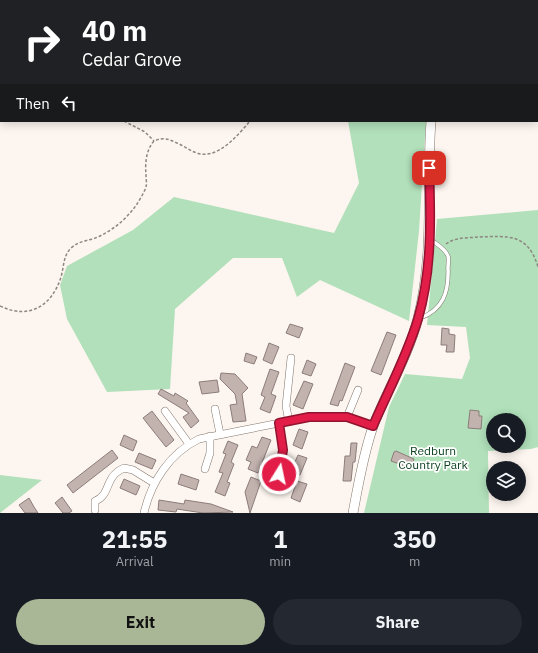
<!DOCTYPE html>
<style>
:root{--surface:#171b24;--page:#242831;--text:#f1f3f6;--muted:#9ea1a6;--accent:#a9b796}
body{margin:0;font-family:"IBM Plex Sans",sans-serif;background:var(--page);color:var(--text);height:100vh;display:flex;flex-direction:column;font-size:15px;white-space:nowrap}
*{box-sizing:border-box;margin:0}
p{font-size:13px;color:var(--muted)}
.icon{flex:none;width:22px;height:22px;fill:none;stroke:currentColor;stroke-width:2;stroke-linecap:round;stroke-linejoin:round}
.map{position:relative;height:513px;overflow:hidden}
.panel{display:flex;flex-direction:column;background:var(--surface);flex:1}
.panel>*{flex:none}
.hud{position:absolute;left:0px;top:0px;width:538px;height:122px;box-shadow:0 2px 10px #0003;background:#202124;color:#fff;overflow:hidden}
.tools{position:absolute;left:486px;top:413px;display:grid;gap:8px}
.tools a{display:grid;place-items:center;width:40px;height:40px;border-radius:50%;background:var(--surface);box-shadow:0 2px 10px #0003;font-size:20px}
.pin{position:absolute;display:grid;place-items:center;width:34px;height:34px;color:#fff;margin:-17px;border-radius:8px;box-shadow:0 2px 6px #0006}
.me{position:absolute;width:44px;margin:-22px;rotate:10deg;stroke-linejoin:round;filter:drop-shadow(0 0 3px #0008)}
.turn{display:flex;align-items:center;gap:14px;height:84px;padding:0 16px;font-size:18px}
.turn .icon{width:52px;height:52px;stroke-width:2.5}
.turn b{display:block;font-size:28px;line-height:34px}
.then{display:flex;align-items:center;height:38px;padding:0 16px;background:#0003;gap:8px;font-size:15px}
.eta{display:flex;justify-content:space-evenly;align-items:center;height:68px;text-align:center}
.eta b{font-size:24px;font-weight:700;line-height:28px}
.cta{display:flex;gap:8px;margin-top:auto;padding:8px 16px}
.cta a{flex:1;height:46px;border-radius:24px;background:var(--accent);color:#111;font-size:16px;font-weight:700;line-height:46px;text-align:center}
.cta a+a{background:var(--page);color:var(--text)}
.map>svg:first-child{display:block}
</style>
<div class="map">
<svg width="538" height="513" viewBox="0 0 538 513">
<rect width="100%" height="100%" fill="#fdf5ef"/>
<!-- green -->
<path fill="#b1e0ba" fill-rule="evenodd" d="M8,0H98L8,1Z
M114,0H198L199,1H113Z
M348,121H426L419,231L409,321L320,280L297,297L282,258H233L175,309L170,389L107,392L67,319L60,285L67,266L133,230L174,197L334,233L359,183Z
M538,210V447L531,449L488,451L489,513H364L389,407L405,374L462,379L470,358L466,327L427,325L437,219ZM493,420H519V446H493Z
M0,475L42,480L0,513Z"/>
<!-- building -->
<path fill="#c3b3af" stroke="#8c7d7a" d="M290,324L303,328L299,338L286,333Z
M442,328L449,329V334L455,335L454,352H446L447,345H441Z
M387,332L396,335L381,375L371,371Z
M269,343L279,347L272,364L263,360Z
M246,353L257,357L254,364L244,361Z
M307,360L316,364L311,376L302,373Z
M345,363L355,367L342,401L340,400L338,406L330,404Z
M270,369L279,372L271,394L276,396L270,413L260,409L265,397L261,395Z
M221,373L235,374L248,388L242,394L246,421L233,422L230,405L237,404L235,394L220,379Z
M217,380L219,392L202,394L199,382Z
M304,381L313,384L303,409L293,405Z
M161,389L174,396L175,393L188,401L186,403L199,421L191,428L183,417L189,413L158,394Z
M470,410L479,411V416H482L481,429L468,428Z
M152,411L174,440L166,447L143,418Z
M299,429L308,432L302,449L293,445Z
M124,435L137,441L133,451L120,445Z
M262,437L271,440L258,473L248,469L251,462L246,460L252,446L257,448Z
M228,441L238,445L231,462L234,464L227,482L230,483L225,496L215,492L223,473L219,472L226,454L223,453Z
M351,443H357L355,462H353L351,481H343L345,456H350Z
M112,450L118,458L73,493L67,485Z
M396,451L414,459L411,468L391,461L394,452Z
M139,453L156,460L152,469L135,462Z
M298,455L307,458L300,475L291,471Z
M181,474L199,480L196,490L178,484Z
M251,477L261,481L250,513L245,492Z
M124,479L140,486L136,495L120,488Z
M297,481L307,484L300,502L291,498Z
M62,497L72,511L69,513H63L55,503Z
M29,498L34,507L38,513H25L19,505Z
M159,500L184,504L185,500L211,504L233,512L203,513L177,509L176,512L158,510Z"/>
<g fill="none" stroke-linecap="round" stroke-linejoin="round">
<!-- service casing -->
<g stroke="#81766d" stroke-width="4.5">
<path id="service" d="M278,1V0
M420,318C443,310 449,292 448,268C448,265 449,259 448,256C445,248 436,244 430,239"/>
</g>
<!-- minor casing -->
<g stroke="#81766d" stroke-width="8">
<path id="minor" d="M215,409L220,434
M165,411L189,444
M347,417L358,390
M289,422L286,406L291,358
M205,469L210,453V436
M277,487L283,449L279,423
M95,510V501C109,496 106,481 116,473C118,471 122,469 124,468L133,470L154,483
M144,513C151,482 170,453 199,439L309,417H347L373,426"/>
</g>
<!-- tertiary casing -->
<g stroke="#81766d" stroke-width="10">
<path id="tertiary" d="M475,1L476,0
M353,513C358,486 364,450 374,424C388,389 409,354 418,318C435,251 426,188 431,121"/>
</g>
<!-- path -->
<path stroke="#8d8681" stroke-width="1.5" stroke-dasharray="3 2" stroke-linecap="butt" d="M0,62H1
M0,73H1
M124,121L145,132L154,141
M446,244C455,237 468,238 479,237C508,236 528,233 538,267
M0,306C29,320 52,306 61,277C64,267 63,256 71,248C78,242 84,241 93,239C111,232 126,220 137,204C140,199 144,193 146,187C147,184 146,179 146,175C145,163 146,150 154,141C163,137 169,139 177,143C184,146 190,151 197,153C218,160 238,135 250,121"/>
<!-- service -->
<use href="#service" stroke="#fff" stroke-width="3.5"/>
<!-- minor -->
<use href="#minor" stroke="#fff" stroke-width="7"/>
<!-- tertiary -->
<use href="#tertiary" stroke="#fff" stroke-width="9"/>
</g>
<g fill="none" stroke-linecap="round" stroke-linejoin="round">
<!-- route casing -->
<g stroke="#92132f" stroke-width="10">
<path id="route" d="M279,474L283,450L279,423L309,417H347L373,426C388,391 407,356 418,319C432,271 431,218 429,168"/>
</g>
<!-- route -->
<use href="#route" stroke="#e11d48" stroke-width="7"/>
</g>
<g text-anchor="middle" dominant-baseline="central" stroke-width="3.5" stroke-linejoin="round" paint-order="stroke">
<!-- park labels -->
<g font-size="12" fill="#0e4320" stroke="#fff">
<text x="433" y="450">Redburn<tspan x="433" dy="14">Country Park</tspan></text>
</g>
</g>
</svg>
<div class="tools">
<a><svg class="icon" aria-label="search" viewBox="0 0 24 24"><circle cx="10" cy="10" r="6"/><path d="M15 15l6 6"/></svg></a>
<a><svg class="icon" aria-label="layers" viewBox="0 0 24 24"><path d="M12 4l9 5-9 5-9-5zM3 14l9 5 9-5"/></svg></a>
</div>
<div class="pin" style="left:429px;top:168px;background:#d93025"><svg class="icon" aria-label="arrive" viewBox="0 0 24 24"><path d="M6 21V4h12l-3 4 3 4H6"/></svg></div>
<svg class="me" style="left:279px;top:474px" viewBox="-20 -20 40 40"><circle r="17" fill="#e11d48" stroke="#fff" stroke-width="3"/><path d="M0-11L8 9 0 5-8 9z" fill="#fff"/></svg>
<div class="hud">
<div class="turn"><svg class="icon" aria-label="right" viewBox="0 0 24 24"><path d="M7 20v-9h11M14 6l5 5-5 5"/></svg><div><b>40 m</b>Cedar Grove</div></div>
<div class="then">Then<svg class="icon" aria-label="left" viewBox="0 0 24 24"><path d="M17 20v-9H6M10 6l-5 5 5 5"/></svg></div>
</div>
</div>
<section class="panel">
<div class="eta">
<div><b>21:55</b><p>Arrival</p></div>
<div><b>1</b><p>min</p></div>
<div><b>350</b><p>m</p></div>
</div>
<div class="cta"><a>Exit</a><a>Share</a></div>
</section>
